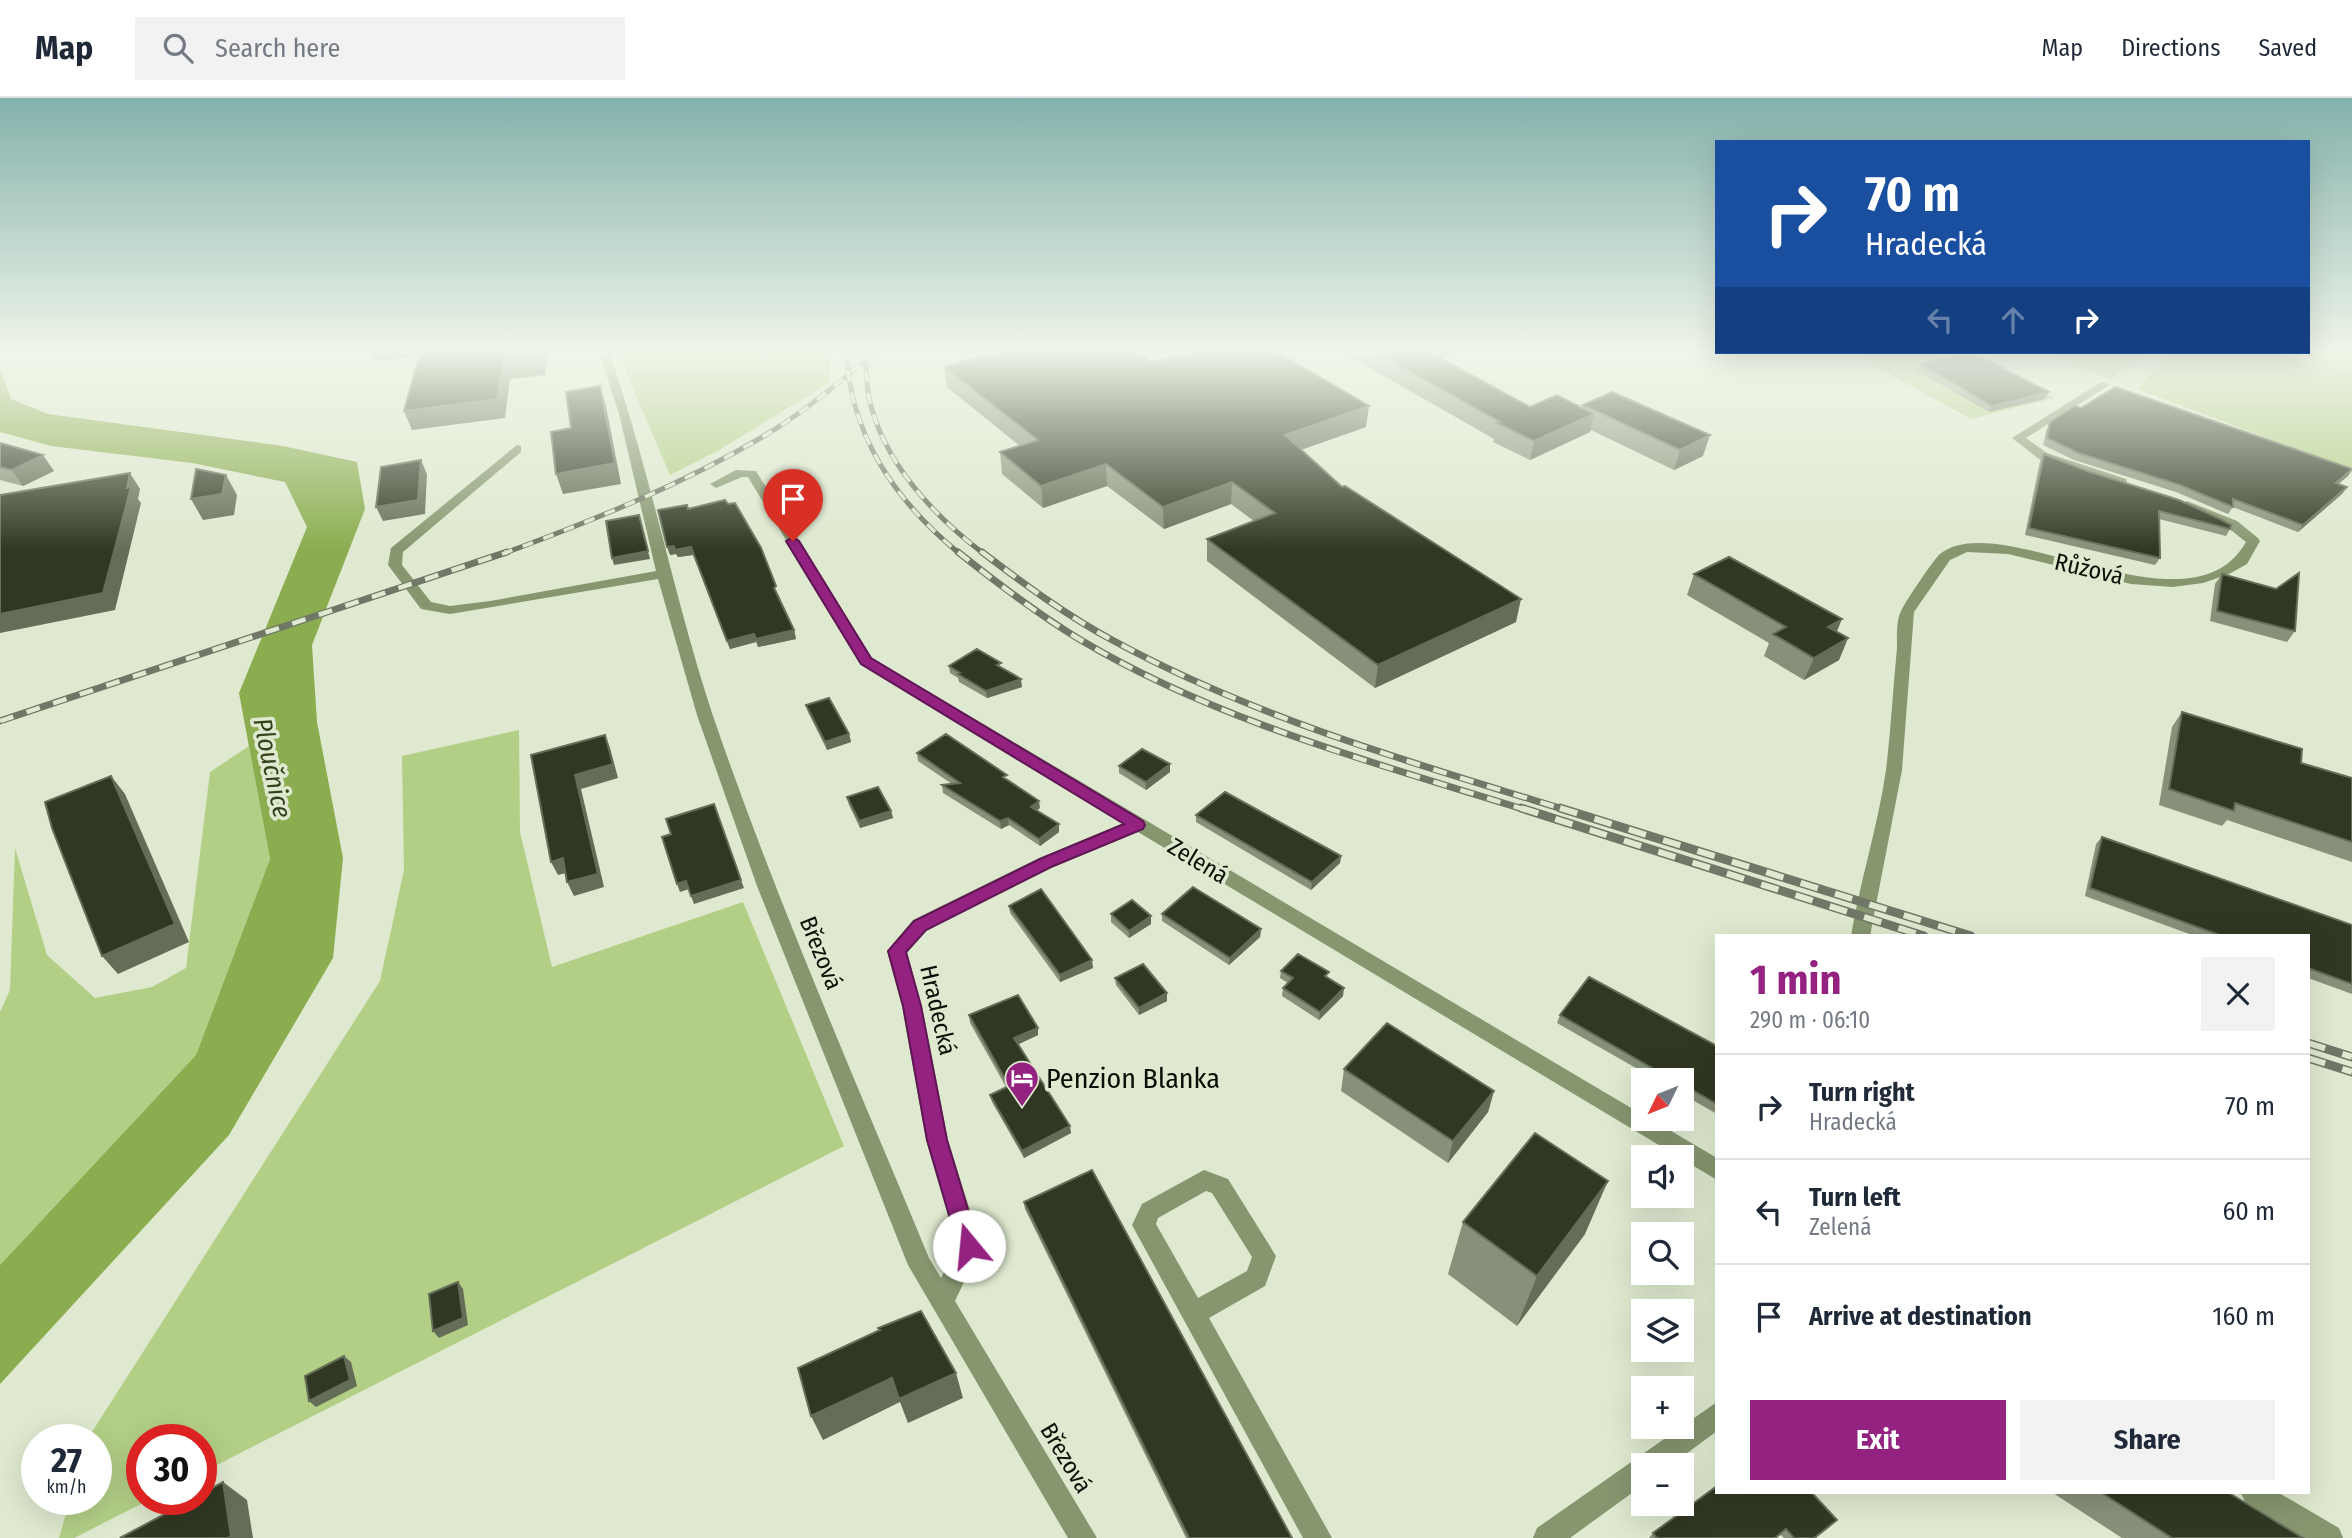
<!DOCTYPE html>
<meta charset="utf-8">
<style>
:root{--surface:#fff;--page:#f2f2f3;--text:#1f2937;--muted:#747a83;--line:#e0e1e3;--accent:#942281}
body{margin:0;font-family:"Fira Sans Condensed",sans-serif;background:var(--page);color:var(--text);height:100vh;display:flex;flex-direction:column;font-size:26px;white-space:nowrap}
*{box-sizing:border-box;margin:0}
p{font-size:23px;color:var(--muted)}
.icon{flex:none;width:38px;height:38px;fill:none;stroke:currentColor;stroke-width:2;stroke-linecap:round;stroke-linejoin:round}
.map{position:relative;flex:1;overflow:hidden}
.side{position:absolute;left:1715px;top:836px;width:595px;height:560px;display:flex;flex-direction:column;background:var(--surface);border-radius:0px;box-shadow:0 7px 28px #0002}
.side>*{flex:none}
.top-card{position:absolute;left:1715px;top:42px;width:595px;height:214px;border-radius:0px;box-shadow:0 7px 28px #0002;background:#1a4fa0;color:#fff;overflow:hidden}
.needle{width:46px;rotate:227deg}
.buttons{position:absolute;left:1631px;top:970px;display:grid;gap:14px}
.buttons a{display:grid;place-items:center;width:63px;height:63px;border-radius:0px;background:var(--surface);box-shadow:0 7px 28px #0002;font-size:35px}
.speed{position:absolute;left:21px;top:1326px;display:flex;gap:14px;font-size:35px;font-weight:700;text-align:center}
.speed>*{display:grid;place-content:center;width:91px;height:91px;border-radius:50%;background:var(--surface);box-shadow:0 7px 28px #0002;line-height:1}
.speed small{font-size:18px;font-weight:400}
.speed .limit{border:10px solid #d22;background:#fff;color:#111}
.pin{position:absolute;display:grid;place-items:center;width:60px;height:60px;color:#fff;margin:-72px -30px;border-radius:50% 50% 50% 0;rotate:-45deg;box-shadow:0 0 7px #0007}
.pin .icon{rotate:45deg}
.me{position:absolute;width:77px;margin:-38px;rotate:343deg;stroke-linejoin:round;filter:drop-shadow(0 0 5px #0008)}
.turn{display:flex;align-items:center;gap:24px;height:147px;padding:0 35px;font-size:32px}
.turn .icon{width:91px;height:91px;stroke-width:2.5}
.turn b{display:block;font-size:49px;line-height:60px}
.lanes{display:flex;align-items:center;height:66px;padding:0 35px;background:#0003;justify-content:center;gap:35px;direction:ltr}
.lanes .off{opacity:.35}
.round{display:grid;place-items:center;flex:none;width:74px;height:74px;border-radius:0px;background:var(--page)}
.headline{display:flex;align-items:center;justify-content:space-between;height:119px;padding:0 35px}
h1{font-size:42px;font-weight:700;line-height:52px;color:var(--accent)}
.action{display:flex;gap:14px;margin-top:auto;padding:14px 35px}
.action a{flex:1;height:80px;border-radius:0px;background:var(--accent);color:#fff;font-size:28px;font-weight:700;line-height:80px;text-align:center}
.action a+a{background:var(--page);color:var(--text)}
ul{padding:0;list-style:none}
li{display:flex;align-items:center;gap:21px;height:105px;padding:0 35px;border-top:2px solid var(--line)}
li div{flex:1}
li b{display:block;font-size:26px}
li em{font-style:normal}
header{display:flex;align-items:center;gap:42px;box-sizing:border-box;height:98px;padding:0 35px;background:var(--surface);border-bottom:2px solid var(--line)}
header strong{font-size:33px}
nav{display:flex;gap:38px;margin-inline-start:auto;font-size:24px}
.search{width:490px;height:63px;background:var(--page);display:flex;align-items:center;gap:18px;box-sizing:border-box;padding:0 24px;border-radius:0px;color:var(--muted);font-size:26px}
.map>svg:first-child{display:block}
</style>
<header>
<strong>Map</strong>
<div class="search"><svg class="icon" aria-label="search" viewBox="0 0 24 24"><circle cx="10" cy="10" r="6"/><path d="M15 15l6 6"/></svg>Search here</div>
<nav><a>Map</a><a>Directions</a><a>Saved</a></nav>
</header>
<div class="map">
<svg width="2352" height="1440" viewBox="0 0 2352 1440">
<rect width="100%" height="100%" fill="#dee9cf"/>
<!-- green -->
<path fill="#b3cf86" d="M616,251H831L829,285L719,352L670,377Z
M2308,251H2352V372L2137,291L2170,254H2308Z
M1850,254H1964L2055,300L1971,321Z
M2042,254H2150L2110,281Z
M519,632L520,734L552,869L743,804L844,1048L201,1375V1342H142V1402H149L74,1440H59L70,1402H96V1342H89L90,1337L380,883L404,772L402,658Z
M249,648L270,761L196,957L0,1167V914L10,892L15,750L47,857L95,900L152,889L186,870L210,674Z"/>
<!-- water -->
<path fill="#8bad4f" d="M0,270L11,301L48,316L283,348L357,364L365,411L312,547L317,624L343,760L333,860L229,1037L0,1286V1167L196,957L270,761L239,595L307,429L285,384L192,365L51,348L0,334Z"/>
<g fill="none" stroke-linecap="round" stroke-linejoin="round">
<!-- minor -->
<path fill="#86966f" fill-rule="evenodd" d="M598,251H608C650,371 673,497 713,618C776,802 855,981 929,1160L941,1180L957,1148L926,1042L902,908L887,853L913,822L1039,760L1124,725L861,566L748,379H742L716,390L710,386L736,372L756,373L872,560L1643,1017V1020H1649L1717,1060V1082L1138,734L1051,770L927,832L907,855L922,908L948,1042L981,1148L955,1203L1097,1440H1068L908,1167L757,788L697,617L658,481L450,516L421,511L388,467L391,450L517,347L521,348V354L403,454L402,467L431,504L450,508L490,503L656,473L619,316Z
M2101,284L2111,286L2026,340L2047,355L2126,381L2127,384L2121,388L2039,361L2012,340Z
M2187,403L2237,423L2258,440L2260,443L2247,466L2229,476L2203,485L2173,489L2131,486L2008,456L1967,454L1950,462L1914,514L1902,672L1870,838H1851C1860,783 1878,728 1886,672C1891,631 1893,590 1897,550C1897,539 1896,523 1901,513C1905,504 1934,461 1940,456C2001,407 2190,543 2246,444L2227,429L2182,410L2180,407Z
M1204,1072L1228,1081L1276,1158L1265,1188L1209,1220L1332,1440H1303L1132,1127L1142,1106ZM1206,1093L1212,1095L1252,1159L1247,1173L1198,1200L1156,1126L1158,1120Z
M1717,1304V1333L1671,1367H1643V1387L1570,1440H1533L1537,1430Z
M2241,1395H2279L2339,1430L2343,1440H2303L2245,1404Z"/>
<!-- rail-far2 casing -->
<g stroke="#707766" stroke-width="5">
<path id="rail-far2" d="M846,251C850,337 894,402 960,456
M865,251C866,267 866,284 869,300C883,364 934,418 984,456
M502,456C592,423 681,387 764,338C806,313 842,282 879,251"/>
</g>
<!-- rail-far1 casing -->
<g stroke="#707766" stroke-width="7">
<path id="rail-far1" d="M958,454C997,485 1036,515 1079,541C1216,623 1375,665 1526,712
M982,454C1024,486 1067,518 1114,543C1256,620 1412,665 1566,712
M0,623L507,454"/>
</g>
<!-- rail casing -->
<g stroke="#707766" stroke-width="9">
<path id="rail" d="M1521,710L1924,838
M1560,710L1971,838
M2308,945L2352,959
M2308,960L2352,974"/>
</g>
<!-- rail-far2 -->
<use href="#rail-far2" stroke="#dee9cf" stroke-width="3.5" stroke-dasharray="11" stroke-linecap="butt"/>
<!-- rail-far1 -->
<use href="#rail-far1" stroke="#dee9cf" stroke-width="4.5" stroke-dasharray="14" stroke-linecap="butt"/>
<!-- rail -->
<use href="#rail" stroke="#dee9cf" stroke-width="6" stroke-dasharray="18" stroke-linecap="butt"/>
</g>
<!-- wall -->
<path fill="#879079" d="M1337,251H1463L1442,260L1530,309L1582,310L1583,307L1703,358L1674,372L1591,332L1590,334L1530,362L1493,344L1494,341Z
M1154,264L1366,329L1301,352L1342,389L1516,524L1375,590L1207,463V441L1254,423L1231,406L1164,431L1107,388L1043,410L1002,376L1000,354L1020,348L947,289L944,269Z
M1920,266L2045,301L1989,314L1917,273Z
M2081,310L2352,372L2348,378L2338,386L2347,389L2342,396L2298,434L2233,409L2228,416L2176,394L2074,362L2043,347L2047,330L2050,324Z
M0,345L54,373L23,388L0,382Z
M2044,356L2230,431L2226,438L2159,421L2160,460L2155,467L2025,437L2040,363Z
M688,411L778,496L794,532L796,541L758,549L756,544L730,551L693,457L678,459L676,456L670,457Z
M1694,476L1837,534L1848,540L1839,562L1804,582L1764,558L1769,545L1687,497Z
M2222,476L2295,533L2287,544L2210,523L2215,486Z
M949,568L1002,570L1022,589L987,600L959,584L958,580L950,575Z
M806,607L849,636L851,644L827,652L808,614Z
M2182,614L2301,665L2352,680V764L2227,722L2222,728L2159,707L2172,629Z
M917,655L1008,682L1040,710L1037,712L1059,726V734L1040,748L1009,727L1001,731L943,695L942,687L952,686L918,663Z
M1170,666V674L1146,692L1119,675V668Z
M847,699L891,713L893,720L860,730L849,707Z
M1196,717L1341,758L1340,765L1311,792L1196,724Z
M2102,739L2352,827V896L2308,880V838H2195L2085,798L2096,746Z
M1009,808L1093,870L1060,884L1010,815Z
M1111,816L1151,826L1129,840L1111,824Z
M1162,816L1261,831L1260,839L1229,867L1162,823Z
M1281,873L1328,880L1343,898L1319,922L1282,898L1283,890L1288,885L1280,880Z
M1115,880L1167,895V903L1139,917L1116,887Z
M969,917L1038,930V937L1018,946L1071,1035L1024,1060L992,1004L990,997L1006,989L970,925Z
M1560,917L1717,948V1016L1682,996V982H1657L1557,925Z
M1344,971L1494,993L1488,1014L1448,1065L1341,993Z
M1024,1104L1292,1440H1186L1025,1111Z
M1463,1124L1585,1136L1517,1228L1448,1176Z
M2053,1395H2229L2303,1440H2122Z
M1831,1428L1816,1440H1784L1781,1437L1776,1440H1649L1653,1435Z"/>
<!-- shaded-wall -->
<path fill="#646d57" d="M369,251H429L431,257L374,263Z
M540,251H548L545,277L510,281L505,320L412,332L404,313L504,262Z
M1428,251H1463L1423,269L1426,252Z
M600,288L606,308L621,386L563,396L556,376Z
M2049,294L2045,301L1989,314L1992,308Z
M1369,308L1366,329L1283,358L1285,337Z
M1594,316L1590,334L1530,362L1534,343Z
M1710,337L1703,358L1674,372L1680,352Z
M43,357L54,373L23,388L12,372Z
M421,362L427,376L425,416L383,423L376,409Z
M1106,366L1107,388L1043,410L1041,388Z
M2352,372L2348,378L2331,392L2336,385Z
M130,375L140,391L138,401L141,405L115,512L0,535V516L127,390Z
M226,377L237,397L234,417L203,422L191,401Z
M1232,384L1231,406L1164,431L1163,409Z
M2347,389L2342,396L2298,434L2303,427Z
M639,417L650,461L614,467L612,460Z
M674,448L691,449L693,457L678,459L676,456L670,457L667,449Z
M1521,501L1516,524L1375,590L1378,567Z
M1842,521L1833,543L1828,529Z
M794,532L796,541L758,549L756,541Z
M754,536L756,544L730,551L727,543Z
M1848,540L1839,562L1804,582L1814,560Z
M1021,581L1022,589L987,600L986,593Z
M849,636L851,644L827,652L825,644Z
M605,637L610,650L618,680L581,691L604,789L574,798L567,784L575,677Z
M1170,666V674L1146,692V684Z
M111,678L125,696L189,844L118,876L102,858Z
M1039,703L1040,710L1032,716L1031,709Z
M891,713L893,720L860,730L859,723Z
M1008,720L1009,727L1001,731L1000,723Z
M1059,726V734L1040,748L1039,741Z
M1341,758L1340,765L1311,792L1312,784Z
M563,760L570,774L558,777L551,764Z
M741,782L744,790L694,806L691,798Z
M686,783L689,791L680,794L677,786Z
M1151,818V826L1129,840V833Z
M1261,831L1260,839L1229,867L1230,860Z
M1092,862L1093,870L1060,884V877Z
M1344,890L1343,898L1319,922L1320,914Z
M1167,895V903L1139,917V910Z
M1038,930V937L1015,948L1014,940Z
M1494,993L1488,1014L1448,1065L1453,1043Z
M1070,1028L1071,1035L1024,1060L1022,1053Z
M1608,1083L1585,1136L1517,1228L1537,1178Z
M458,1184L463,1191L468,1227L439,1240L433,1233Z
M344,1258L351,1264L357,1288L316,1309L309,1303Z
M956,1275L963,1300L908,1325L900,1304L823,1342L811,1318L892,1280Z
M223,1384L247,1402L253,1440H228Z"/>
<!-- building -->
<path fill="#303823" stroke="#646d57" stroke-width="2" d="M421,251H540L539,258L504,262L497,301L404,313Z
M1009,251H1133L1154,264L1200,251H1272L1369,308L1285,337L1342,389L1345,388L1521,501L1378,567L1207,441L1275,415L1232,384L1163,409L1106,366L1041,388L1000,354L1038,342L944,269Z
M1370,251H1428L1426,252L1530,309L1557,297L1594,316L1534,343L1497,325L1500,324Z
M1971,254L2049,294L1992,308L1920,266Z
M600,288L615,365L556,376L551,334L571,330L566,294Z
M2115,289L2352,371L2336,385L2347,389L2303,427L2233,401V409L2180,387L2078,355L2047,340L2050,324L2075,308L2081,310Z
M1612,294L1710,337L1680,352L1583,307Z
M0,345L43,357L12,372L0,369Z
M2044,356L2087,373L2179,402L2220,421L2231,427L2230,431L2159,413L2160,460L2029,430Z
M421,362L418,402L376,409L381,369Z
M196,371L226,377L222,396L191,401Z
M130,375L127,390L131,389L103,495L0,516V397Z
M725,402L728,406L735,405L761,450L776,488L774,490L794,532L756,541L754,536L727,543L691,449L675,452L674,448L667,449L658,412L687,407L688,411Z
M639,417L648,453L612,460L606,423Z
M1729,459L1842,521L1828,529L1848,540L1814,560L1773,536L1786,529L1694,476Z
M2299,475L2295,533L2217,513L2222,476L2276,491Z
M977,551L1001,565L997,567L1021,581L986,593L958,576L960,575L949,568Z
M829,600L849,636L825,644L806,607Z
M2182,614L2302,651L2301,665L2352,680V744L2235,705L2234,713L2169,691Z
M946,636L1007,677L1003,679L1039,703L1031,709L1059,726L1039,741L1008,720L1000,723L942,687L960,685L917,655Z
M605,637L613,666L575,677L598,776L567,784L563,760L551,764L531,657Z
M1142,651L1170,666L1146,684L1119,668Z
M111,678L175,826L102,858L52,730L45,704Z
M878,689L891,713L859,723L847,699Z
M1225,694L1341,758L1312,784L1196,717Z
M714,706L741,782L691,798L686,783L677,786L662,739L671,736L666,721Z
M2102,739L2352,827V886L2308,870V838H2222L2090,790Z
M1193,789L1261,831L1230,860L1162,816Z
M1041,791L1092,862L1060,877L1009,808Z
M1132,802L1151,818L1129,833L1111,816Z
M1298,856L1329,874L1325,878L1344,890L1320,914L1283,890L1293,880L1281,873Z
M1143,866L1167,895L1139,910L1115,880Z
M1589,879L1717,948V1006L1682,986V982H1673L1560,917Z
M1018,897L1038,930L1014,940L1070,1028L1022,1053L990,997L1009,988L969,917Z
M1387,925L1494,993L1453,1043L1344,971Z
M1535,1035L1608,1083L1537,1178L1463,1124Z
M1092,1072L1292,1440H1189L1024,1104Z
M458,1184L463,1220L433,1233L429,1196Z
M921,1213L956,1275L899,1301L892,1280L811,1318L798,1270L880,1232L878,1230Z
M344,1258L350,1282L309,1303L305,1278Z
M223,1384L231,1438L228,1440H120L191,1402H201V1396Z
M1717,1388V1395H1812L1837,1422L1814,1440H1794L1786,1431L1775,1440H1657L1653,1435Z
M2102,1395H2229L2303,1440H2172Z"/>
<!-- sky -->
<linearGradient id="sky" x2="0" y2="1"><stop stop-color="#83b1ab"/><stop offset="0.56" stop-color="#f0f5e9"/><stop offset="1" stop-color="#f0f5e9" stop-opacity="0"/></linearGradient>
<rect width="2352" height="452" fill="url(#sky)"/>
<!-- route -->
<path fill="#942281" stroke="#601654" stroke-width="2" d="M793,439L799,443L871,560L1143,723L1145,727L1143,731L1051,769L926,832L906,854L921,908L947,1042L979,1148L976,1155L969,1158L961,1155L958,1148L927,1042L903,908L888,853L914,823L1040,761L1124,726L861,566L786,443Z"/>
<!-- icons -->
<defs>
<g id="hotel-pin" transform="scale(1.75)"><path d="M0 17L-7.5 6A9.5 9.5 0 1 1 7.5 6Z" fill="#942281" stroke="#dee9cf"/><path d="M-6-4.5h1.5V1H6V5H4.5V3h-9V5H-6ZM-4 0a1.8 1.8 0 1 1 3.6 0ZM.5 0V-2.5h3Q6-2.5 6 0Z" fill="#fff"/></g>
</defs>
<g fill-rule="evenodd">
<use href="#hotel-pin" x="1022" y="980"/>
</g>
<g text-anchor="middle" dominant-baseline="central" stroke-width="7" stroke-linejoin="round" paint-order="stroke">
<!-- street labels -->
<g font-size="24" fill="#0c0f07" stroke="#dee9cf">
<text transform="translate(2089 471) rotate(13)">Růžová</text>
<text transform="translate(1198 763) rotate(31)">Zelená</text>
<text transform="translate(821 855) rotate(68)">Březová</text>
<text transform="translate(938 912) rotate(77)">Hradecká</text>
<text transform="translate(1066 1360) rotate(59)">Březová</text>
</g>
<!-- water labels -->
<g font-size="26" font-style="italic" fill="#34421b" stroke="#dee9cf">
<text transform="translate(272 670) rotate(78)">Ploučnice</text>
</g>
<!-- near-poi labels -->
<g font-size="28" fill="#0c0f07" stroke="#dee9cf" text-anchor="start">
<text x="1046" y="980">Penzion Blanka</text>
</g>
</g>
</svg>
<div class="buttons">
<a><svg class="needle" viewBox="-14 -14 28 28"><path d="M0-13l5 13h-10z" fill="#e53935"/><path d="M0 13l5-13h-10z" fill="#747a83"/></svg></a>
<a><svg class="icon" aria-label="sound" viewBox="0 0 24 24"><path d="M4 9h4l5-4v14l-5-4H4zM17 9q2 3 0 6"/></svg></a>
<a><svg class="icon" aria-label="search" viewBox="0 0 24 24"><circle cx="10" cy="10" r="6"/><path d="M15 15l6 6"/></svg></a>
<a><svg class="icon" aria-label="layers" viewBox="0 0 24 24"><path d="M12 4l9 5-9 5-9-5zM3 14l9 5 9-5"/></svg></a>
<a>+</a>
<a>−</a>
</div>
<div class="speed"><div>27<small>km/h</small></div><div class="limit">30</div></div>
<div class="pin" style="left:793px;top:443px;background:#d93025"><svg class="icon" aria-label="arrive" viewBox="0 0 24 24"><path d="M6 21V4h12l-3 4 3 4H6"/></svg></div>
<svg class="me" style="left:969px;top:1148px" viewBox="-20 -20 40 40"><circle r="19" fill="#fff"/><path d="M0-13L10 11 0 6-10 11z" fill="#942281"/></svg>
<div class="top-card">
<div class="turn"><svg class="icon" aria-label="right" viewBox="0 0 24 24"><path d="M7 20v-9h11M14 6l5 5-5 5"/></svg><div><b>70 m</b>Hradecká</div></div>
<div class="lanes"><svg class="icon off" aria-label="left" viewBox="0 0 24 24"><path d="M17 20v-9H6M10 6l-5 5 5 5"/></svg><svg class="icon off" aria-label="ahead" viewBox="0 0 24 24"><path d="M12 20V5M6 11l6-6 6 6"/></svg><svg class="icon" aria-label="right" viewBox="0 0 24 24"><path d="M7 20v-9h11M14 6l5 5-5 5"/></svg></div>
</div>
<section class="side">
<div class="headline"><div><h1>1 min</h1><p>290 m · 06:10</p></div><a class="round"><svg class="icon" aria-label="close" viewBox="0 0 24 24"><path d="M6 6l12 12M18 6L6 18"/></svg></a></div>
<ul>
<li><svg class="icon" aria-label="right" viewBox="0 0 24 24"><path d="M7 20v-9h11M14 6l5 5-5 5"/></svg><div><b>Turn right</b><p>Hradecká</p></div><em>70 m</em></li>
<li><svg class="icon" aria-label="left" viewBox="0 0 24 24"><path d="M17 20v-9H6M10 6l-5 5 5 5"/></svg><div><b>Turn left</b><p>Zelená</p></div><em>60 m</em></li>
<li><svg class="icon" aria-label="arrive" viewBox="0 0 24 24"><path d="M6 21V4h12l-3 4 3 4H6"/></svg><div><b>Arrive at destination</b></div><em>160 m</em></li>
</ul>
<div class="action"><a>Exit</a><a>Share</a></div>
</section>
</div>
